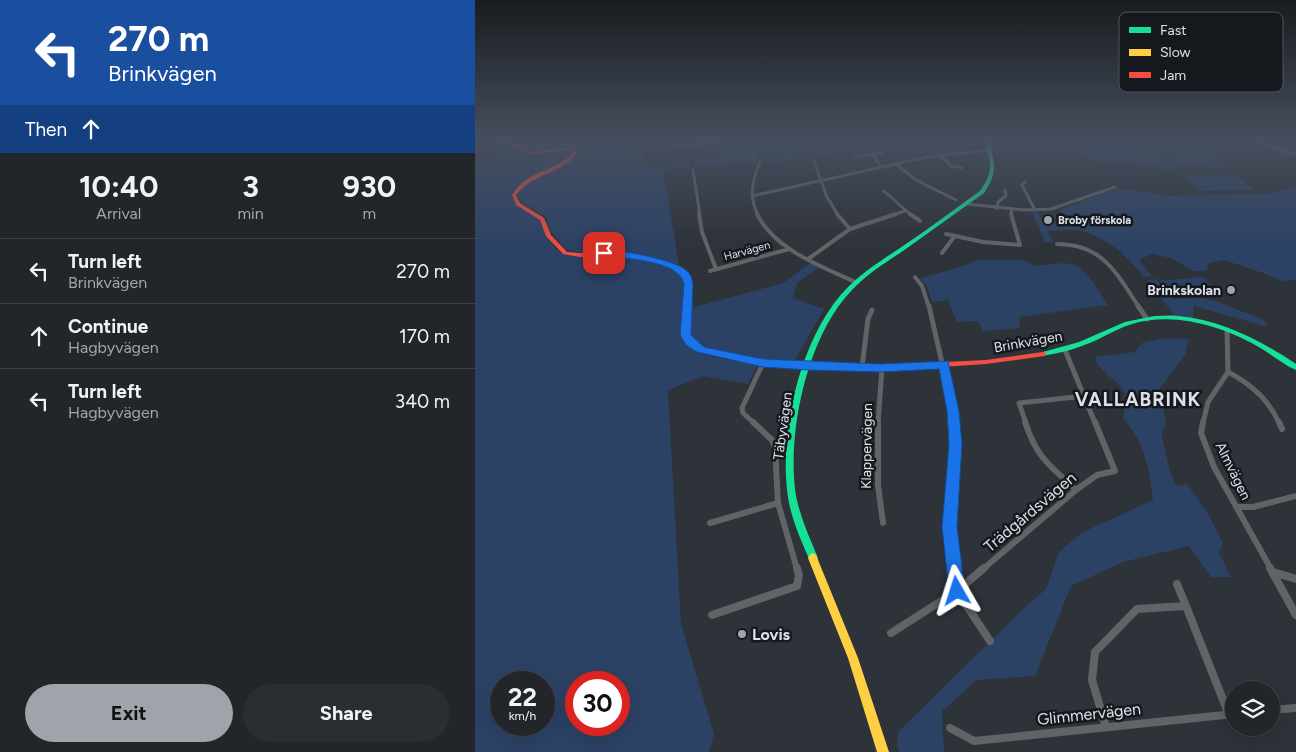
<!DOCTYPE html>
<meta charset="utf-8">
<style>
:root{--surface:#22262b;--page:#2a2e33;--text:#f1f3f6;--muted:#a2a5a9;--line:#3f4347;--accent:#9fa4ab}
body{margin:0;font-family:Figtree,sans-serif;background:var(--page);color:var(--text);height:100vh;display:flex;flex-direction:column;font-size:19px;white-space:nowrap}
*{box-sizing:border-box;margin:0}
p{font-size:16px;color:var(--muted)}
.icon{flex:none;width:28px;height:28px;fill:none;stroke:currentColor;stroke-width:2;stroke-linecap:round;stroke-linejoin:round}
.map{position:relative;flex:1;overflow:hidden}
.panel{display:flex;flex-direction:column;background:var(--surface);width:475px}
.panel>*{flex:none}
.guide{background:#1a4fa0;color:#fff;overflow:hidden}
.buttons{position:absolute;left:750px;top:681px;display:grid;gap:10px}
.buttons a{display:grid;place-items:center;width:55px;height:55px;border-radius:50%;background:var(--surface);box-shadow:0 5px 20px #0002,0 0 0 1px var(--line);font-size:25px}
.speed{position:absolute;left:15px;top:671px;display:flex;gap:10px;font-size:25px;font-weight:700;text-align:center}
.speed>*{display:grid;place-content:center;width:65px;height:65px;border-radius:50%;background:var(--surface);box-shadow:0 5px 20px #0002,0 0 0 1px var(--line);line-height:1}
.speed small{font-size:12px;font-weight:400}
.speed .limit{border:8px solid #d22;background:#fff;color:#111}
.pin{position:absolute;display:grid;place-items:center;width:42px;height:42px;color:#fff;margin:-21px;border-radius:10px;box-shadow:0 2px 8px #0006}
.me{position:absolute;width:55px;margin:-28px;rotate:354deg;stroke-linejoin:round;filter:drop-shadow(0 0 4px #0008)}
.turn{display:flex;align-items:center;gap:18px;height:105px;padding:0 25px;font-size:22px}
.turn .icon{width:65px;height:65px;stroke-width:2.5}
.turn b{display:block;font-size:35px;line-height:42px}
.then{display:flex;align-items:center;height:48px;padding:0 25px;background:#0003;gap:10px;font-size:19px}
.eta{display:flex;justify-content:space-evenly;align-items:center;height:85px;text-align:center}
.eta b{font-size:30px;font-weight:700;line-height:35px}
.cta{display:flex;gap:10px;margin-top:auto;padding:10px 25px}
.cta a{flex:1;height:58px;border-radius:30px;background:var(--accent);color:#111;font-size:20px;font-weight:700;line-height:58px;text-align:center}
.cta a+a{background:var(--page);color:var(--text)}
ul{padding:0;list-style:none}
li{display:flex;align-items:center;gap:15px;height:65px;padding:0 25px;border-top:1px solid var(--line)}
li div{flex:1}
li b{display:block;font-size:19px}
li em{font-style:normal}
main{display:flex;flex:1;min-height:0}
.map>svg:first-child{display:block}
</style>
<main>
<section class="panel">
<div class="guide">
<div class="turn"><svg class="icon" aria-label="left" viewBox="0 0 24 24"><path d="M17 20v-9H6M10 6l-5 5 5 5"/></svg><div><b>270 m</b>Brinkvägen</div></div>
<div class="then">Then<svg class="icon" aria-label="ahead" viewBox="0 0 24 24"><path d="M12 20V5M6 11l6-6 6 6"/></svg></div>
</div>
<div class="eta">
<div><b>10:40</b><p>Arrival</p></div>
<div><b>3</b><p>min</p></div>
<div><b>930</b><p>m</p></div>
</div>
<ul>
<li><svg class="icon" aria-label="left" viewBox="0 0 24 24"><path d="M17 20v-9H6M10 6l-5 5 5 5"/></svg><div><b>Turn left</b><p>Brinkvägen</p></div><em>270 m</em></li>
<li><svg class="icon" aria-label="ahead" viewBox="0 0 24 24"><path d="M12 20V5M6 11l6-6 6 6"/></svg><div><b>Continue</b><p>Hagbyvägen</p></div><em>170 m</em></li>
<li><svg class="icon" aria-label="left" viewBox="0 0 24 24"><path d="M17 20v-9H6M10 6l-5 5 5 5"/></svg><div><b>Turn left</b><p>Hagbyvägen</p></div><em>340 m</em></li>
</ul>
<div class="cta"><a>Exit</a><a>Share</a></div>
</section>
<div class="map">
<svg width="821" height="752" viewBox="0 0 821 752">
<rect width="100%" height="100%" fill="#2e3239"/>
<!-- green -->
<path fill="#2c4265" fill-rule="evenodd" d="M75,141H157L154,150L167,152L170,162L177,167L214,163V166L188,169L204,266L147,251L108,253L90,249L75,230L71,217L45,201L42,195C51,173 89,168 107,153C95,140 70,156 54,149Z
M408,141H422L340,157L339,147L373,142L377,147Z
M594,141H657L691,157L727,150L747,159L742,160L753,168C732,170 713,156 694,169L647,161L624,162L611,158L602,150V146L597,145Z
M284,144L282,161L220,166L219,161L259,154Z
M32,146L58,154L87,150L100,152C88,173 45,172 37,196L41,205L65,219L72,236L81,249L88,254L107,256L136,254L192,265L210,278C212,296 207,314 207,332C207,358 264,361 283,364L273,384L229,376L193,390L206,624L239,734L234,752H0V162L10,161ZM26,682H69V725H26ZM101,682H144V725H101Z
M336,154V157L302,162L287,161L288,157Z
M762,176L780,190L725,191L709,177Z
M821,186V280L806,281L788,273L749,260L734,263L731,271H718L696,258L677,254L664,260L677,276L669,277C653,257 633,238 607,231C597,228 583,231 572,231L579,242L570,243L557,212H563L569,224L595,223L585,210L642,188L693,196L799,193Z
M503,260H548L560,266L589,263L602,265L615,278L633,305L544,317L545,328L508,331L503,321L482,322L473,300L457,302L452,286L445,278L482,268Z
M335,263L344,267L322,283L318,298L349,309L318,363L288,359L229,347L214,334L216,308L308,283Z
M728,277L743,293L698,297L684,281Z
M681,279L698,299L726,298L741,301L789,320L793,327L719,306L718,318L701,317L672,280Z
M688,338L714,339L710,355L685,388L691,425L686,432L695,472L701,486L712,484L731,510L748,543L744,553L756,577H736L714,546L648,562L596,586L560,676L502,680L467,711L469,752H424L422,745L423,732L549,608L571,589L584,552L606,533L678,500C674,468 670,443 648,418C649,412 652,404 651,398C648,380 623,374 620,357L660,352L667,343Z"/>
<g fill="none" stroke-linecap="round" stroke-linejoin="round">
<!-- stream -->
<path stroke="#49689b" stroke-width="1" d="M136,141L137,145"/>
<!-- street-far4 -->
<path stroke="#616366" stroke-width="3" d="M280,141H286
M781,141L813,154H821L814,150L795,146
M201,146H216L245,141
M465,155L476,166L487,168
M380,157L397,154
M339,161L352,197L363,215
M420,164L443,181L481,200
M406,167L397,154L407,153
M218,170L225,215
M550,182L547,185L560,210
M409,191L436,215
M277,196L452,157L515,150
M492,204L551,210L576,209L640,187
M521,208L524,201L531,196L530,190
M536,209L537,215
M283,215C273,196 278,180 285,161
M417,215L430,211"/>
<!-- street-far3 -->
<path stroke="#616366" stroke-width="4" d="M224,214L227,232L241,269
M282,214C300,250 346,266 380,282
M362,214L375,229
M435,214L445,221
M471,234L508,242L545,245L536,214
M582,244C628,244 641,273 664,307
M467,253L479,237
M333,259L375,229L421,214
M235,271L314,249
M440,277L447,286L454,307"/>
<!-- street-far2 -->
<path stroke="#616366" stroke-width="5" d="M454,306L478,411L479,423
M663,306L672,319
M590,350L620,423
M387,367L393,319L397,310
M753,372C776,384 794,400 804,423
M279,423L268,413L267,408L288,363
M403,423L407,368
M551,423L544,403L610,396
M728,423L733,402L753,372L752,330"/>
<!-- street-far1 -->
<path stroke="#616366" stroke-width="6" d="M278,422L297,440L300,447L303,503L322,569
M403,422V485L408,523
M479,422L480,444L475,527L480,569
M550,422C562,458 574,465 601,490
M728,422L726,433L739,467L796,569
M804,422L807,429
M761,507H778L821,496
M235,523L303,503
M508,569L601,490L622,475L640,471L620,422"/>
<!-- street -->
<path stroke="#616366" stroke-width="8" d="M479,568L482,591L515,641
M795,568L821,615
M798,572L821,579
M702,584L711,606
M237,615L322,586L324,575L322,568
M416,633L482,591L509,568
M796,710L821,708
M631,727L617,680L620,652L662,609L711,606L754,715
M475,728L499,741L759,714"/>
<!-- fast -->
<path fill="#16e098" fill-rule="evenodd" d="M510,141H514C520,165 523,172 509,193C482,212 455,232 428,251C410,263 392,274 377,290C333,335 313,428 320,489C323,513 334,536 343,558L341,561L338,563L335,561C325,538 314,514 312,489C305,426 327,333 373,287C388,272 407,260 425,248C452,230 478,210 505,191C519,171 516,163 510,141Z
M679,316C687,316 695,315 703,316C746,320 785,340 821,364V370C807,364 795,353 782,346C744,325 697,311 654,325C639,330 626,339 612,344C598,350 583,353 568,356L565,354L568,352L604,342L650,322Z"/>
<!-- slow -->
<path fill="#ffcf43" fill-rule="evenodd" d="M165,256L196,263L208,270L214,277L217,284L213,334L229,348L268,357L341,364L408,365L411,368L408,371L341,370L268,361L225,352L207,335L211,284C202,263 183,263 163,259L162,258Z
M338,553L341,555L383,658L414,752H402L373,658L333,558L335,555Z"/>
<!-- jam -->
<path fill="#f24e42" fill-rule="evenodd" d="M19,141H27L46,146L59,152L95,148L103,150V152C99,157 95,162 89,165C70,177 56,177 41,195L45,203L69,218L76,235L92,252L105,253L144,251L167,257V259L144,255L105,257L88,254L71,236L65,220L41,205L37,195C41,189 45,184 51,180C67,169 85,168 99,151L95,150L58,154L44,148Z
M568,352H570L571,354L570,356L511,364L408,371L405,368L408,365L511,360Z"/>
</g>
<!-- sky -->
<linearGradient id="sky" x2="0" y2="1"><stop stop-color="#191c1f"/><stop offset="0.57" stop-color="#464f5f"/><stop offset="1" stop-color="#464f5f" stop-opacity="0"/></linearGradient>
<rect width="821" height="247" fill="url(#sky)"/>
<!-- route -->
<path fill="#1a73e8" stroke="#114b97" d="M126,251C142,248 193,259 208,268C214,272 217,276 218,284L216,335L229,347L288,359L406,364L473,361L484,411L487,444L482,527L490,591L487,596L482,599L476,596L474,591L467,527L474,444L472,411L464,369L406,372L333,370L288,367L222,352L211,345L205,335L209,284C205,259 145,259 126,255Z"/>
<!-- markers -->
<g fill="#9fa4ab" stroke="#15191e" stroke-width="2">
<circle cx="573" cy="220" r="5"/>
<circle cx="756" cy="290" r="5"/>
<circle cx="267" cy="634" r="5"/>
</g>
<g text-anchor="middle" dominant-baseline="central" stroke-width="5" stroke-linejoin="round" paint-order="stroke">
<!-- far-poi labels -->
<g font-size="11" font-weight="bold" fill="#dce1e9" stroke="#15191e" text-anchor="start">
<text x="583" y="220">Broby förskola</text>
</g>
<!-- far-street labels -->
<g font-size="11" fill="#dce1e9" stroke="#15191e">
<text transform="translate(272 251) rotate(-15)">Harvägen</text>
</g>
<!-- poi labels -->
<g font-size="14" font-weight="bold" fill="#dce1e9" stroke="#15191e" text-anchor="end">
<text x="746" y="290">Brinkskolan</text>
</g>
<!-- street labels -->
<g font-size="14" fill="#dce1e9" stroke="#15191e">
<text transform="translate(553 342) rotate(-10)">Brinkvägen</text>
<text transform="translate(308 426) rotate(-82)">Täbyvägen</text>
<text transform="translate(392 446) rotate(-89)">Klappervägen</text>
<text transform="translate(758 471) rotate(64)">Almvägen</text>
</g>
<!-- near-street labels -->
<g font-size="16" fill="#dce1e9" stroke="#15191e">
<text transform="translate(555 512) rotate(-40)">Trädgårdsvägen</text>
<text transform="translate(614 714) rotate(-6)">Glimmervägen</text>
</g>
<!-- near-poi labels -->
<g font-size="16" font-weight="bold" fill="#dce1e9" stroke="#15191e" text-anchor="start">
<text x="277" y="634">Lovis</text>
</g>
<!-- district labels -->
<g font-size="19" font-weight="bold" letter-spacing="1" fill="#dce1e9" stroke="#15191e">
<text x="663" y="399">VALLABRINK</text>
</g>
</g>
<!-- legend -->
<rect x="644" y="12" width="164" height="80" rx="8" fill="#15191e" stroke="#51555b" stroke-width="1"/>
<rect x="654" y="27" width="22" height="6" fill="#16e098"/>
<rect x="654" y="49" width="22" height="7" fill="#ffcf43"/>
<rect x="654" y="72" width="22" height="6" fill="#f24e42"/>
<g font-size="14" fill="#dce1e9">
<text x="685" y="35">Fast</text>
<text x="685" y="57">Slow</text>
<text x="685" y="80">Jam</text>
</g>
</svg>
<div class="buttons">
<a><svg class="icon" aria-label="layers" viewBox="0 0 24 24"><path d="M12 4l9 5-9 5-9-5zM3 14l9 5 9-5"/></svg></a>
</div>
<div class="speed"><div>22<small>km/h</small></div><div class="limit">30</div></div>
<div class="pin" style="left:129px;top:253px;background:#d93025"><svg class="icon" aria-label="arrive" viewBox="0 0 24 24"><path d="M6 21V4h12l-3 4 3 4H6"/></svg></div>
<svg class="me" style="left:482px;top:591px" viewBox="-20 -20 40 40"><path d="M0-17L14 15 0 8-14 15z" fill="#1a73e8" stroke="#fff" stroke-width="4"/></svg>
</div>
</main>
